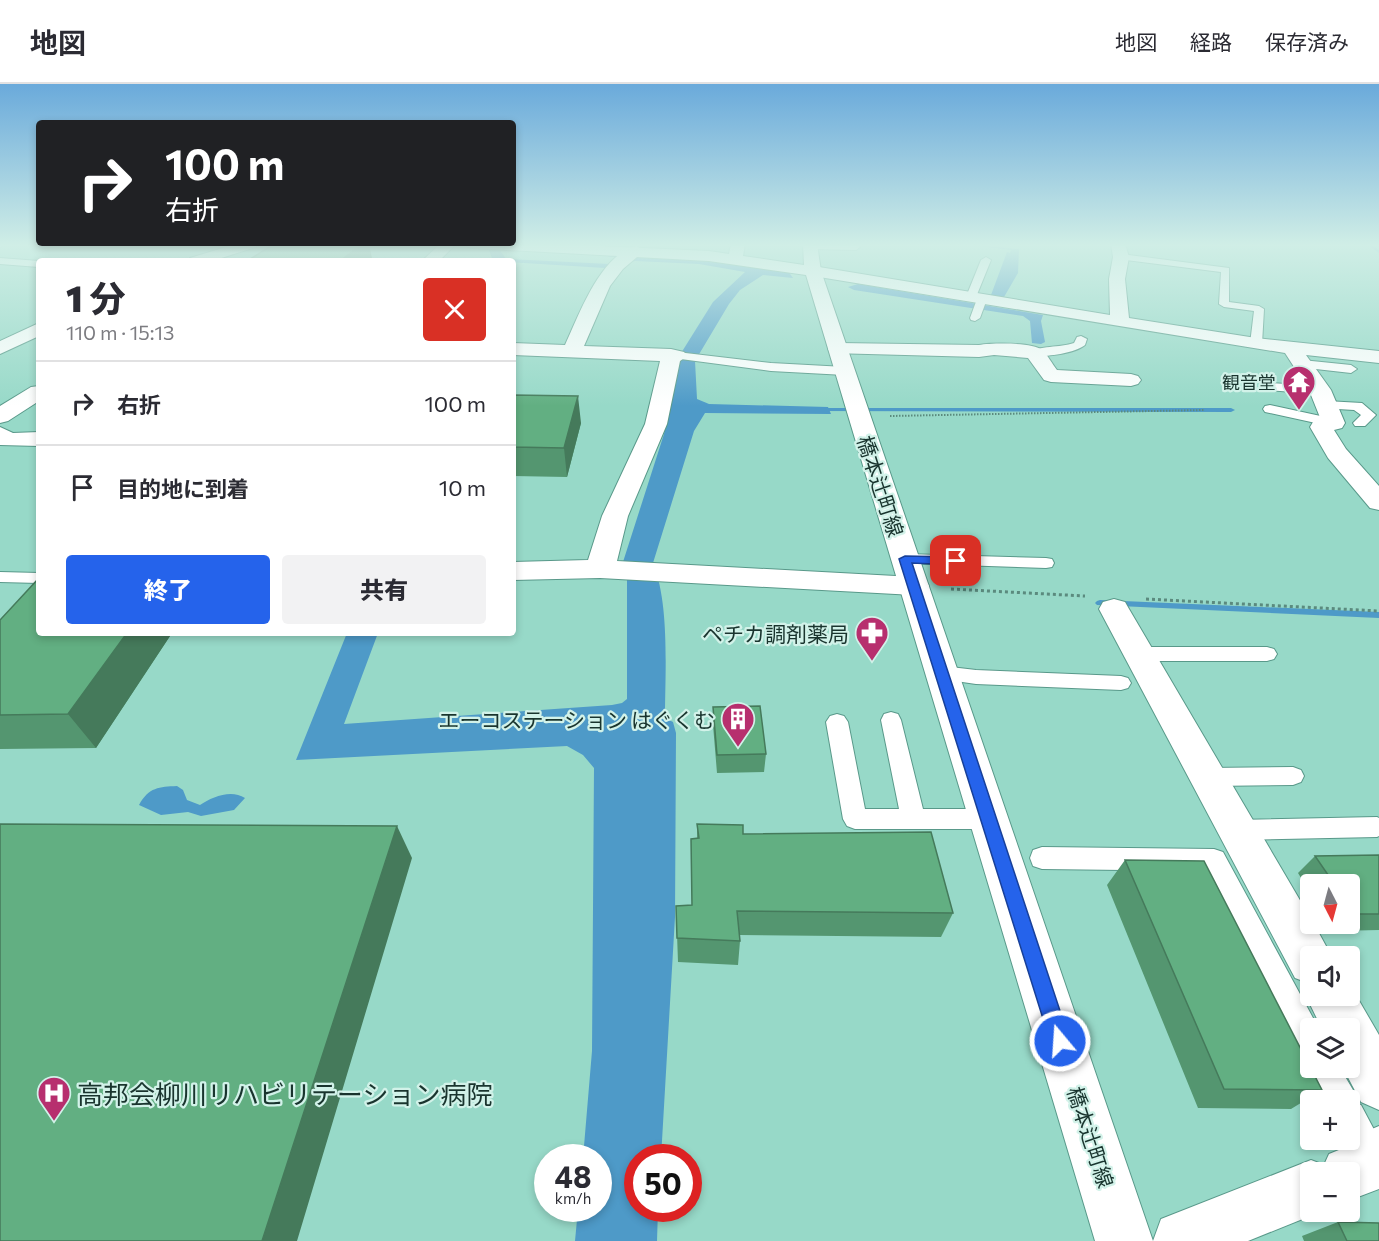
<!DOCTYPE html>
<html lang="ja">
<meta charset="utf-8">
<style>
:root{--surface:#fff;--page:#f2f2f3;--text:#2b2b33;--muted:#7c7c81;--line:#e1e1e2;--accent:#2563eb}
body{margin:0;font-family:Commissioner,"Noto Sans JP",sans-serif;background:var(--page);color:var(--text);height:100vh;display:flex;flex-direction:column;font-size:22px;white-space:nowrap}
*{box-sizing:border-box;margin:0}
p{font-size:20px;color:var(--muted)}
.icon{flex:none;width:33px;height:33px;fill:none;stroke:currentColor;stroke-width:2;stroke-linecap:round;stroke-linejoin:round}
.map{position:relative;flex:1;overflow:hidden}
.sheet{position:absolute;left:36px;top:174px;width:480px;height:378px;display:flex;flex-direction:column;background:var(--surface);border-radius:6px;box-shadow:0 3px 9px #0003}
.sheet>*{flex:none}
.top-card{position:absolute;left:36px;top:36px;width:480px;height:126px;border-radius:6px;box-shadow:0 3px 9px #0003;background:#202124;color:#fff;overflow:hidden}
.needle{width:39px;rotate:174deg}
.tools{position:absolute;left:1300px;top:790px;display:grid;gap:12px}
.tools a{display:grid;place-items:center;width:60px;height:60px;border-radius:6px;background:var(--surface);box-shadow:0 3px 9px #0003;font-size:30px}
.speed{position:absolute;left:534px;top:1060px;display:flex;gap:12px;font-size:30px;font-weight:700;text-align:center}
.speed>*{display:grid;place-content:center;width:78px;height:78px;border-radius:50%;background:var(--surface);box-shadow:0 3px 9px #0003;line-height:1}
.speed small{font-size:15px;font-weight:400}
.speed .limit{border:9px solid #d22;background:#fff;color:#111}
.pin{position:absolute;display:grid;place-items:center;width:51px;height:51px;color:#fff;margin:-26px;border-radius:12px;box-shadow:0 3px 9px #0006}
.me{position:absolute;width:66px;margin:-33px;rotate:342deg;stroke-linejoin:round;filter:drop-shadow(0 0 4px #0008)}
.turn{display:flex;align-items:center;gap:21px;height:126px;padding:0 30px;font-size:27px}
.turn .icon{width:78px;height:78px;stroke-width:2.5}
.turn b{display:block;font-size:42px;line-height:51px}
.round{display:grid;place-items:center;flex:none;width:63px;height:63px;border-radius:6px;background:var(--page)}
.summary{display:flex;align-items:center;justify-content:space-between;height:102px;padding:0 30px}
h1{font-size:36px;font-weight:800;line-height:45px}
.primary-button{display:flex;gap:12px;margin-top:auto;padding:12px 30px}
.primary-button a{flex:1;height:69px;border-radius:6px;background:var(--accent);color:#fff;font-size:24px;font-weight:800;line-height:69px;text-align:center}
.primary-button a+a{background:var(--page);color:var(--text)}
ul{padding:0;list-style:none}
li{display:flex;align-items:center;gap:18px;height:84px;padding:0 30px;border-top:2px solid var(--line)}
li div{flex:1}
li b{display:block;font-size:22px}
li em{font-style:normal}
header{display:flex;align-items:center;gap:36px;box-sizing:border-box;height:84px;padding:0 30px;background:var(--surface);border-bottom:2px solid var(--line)}
header strong{font-size:28px}
nav{display:flex;gap:33px;margin-inline-start:auto;font-size:21px}
.map>svg:first-child{display:block}
</style>
<header>
<strong>地図</strong>
<nav><a>地図</a><a>経路</a><a>保存済み</a></nav>
</header>
<div class="map">
<svg width="1379" height="1157" viewBox="0 0 1379 1157">
<rect width="100%" height="100%" fill="#97d9c8"/>
<!-- water -->
<path fill="#4e9ac8" d="M963,160L1019,165L1018,189L1004,213L991,211L1007,168L1010,169L1011,166Z
M458,164L499,165L506,175L610,180L619,173H608L611,170L698,174L788,187L793,194L763,191L740,206L729,220L695,277L697,315L709,320L828,323L831,330L705,329L694,347L653,479C670,521 665,589 665,634L673,638L676,649L675,833L661,1074H638V1125H658L657,1157H575L578,1125H598V1074H583L592,967L594,684L583,671L567,662L296,676L347,549H378L344,640L612,621L622,619L627,615V495L623,478L664,350L678,274L713,218L745,188L699,180L635,177L605,184L493,177L489,166Z
M858,200L1043,231L1041,237L1045,258L1041,260L1032,259L1030,237L1023,232L854,206L848,203Z
M177,702L183,706L187,716L200,721C212,713 231,705 245,714L234,726L201,732L188,728L161,731L139,721C149,703 159,703 177,702Z"/>
<g fill="none" stroke-linecap="round" stroke-linejoin="round">
<!-- stream -->
<path fill="#4e9ac8" fill-rule="evenodd" d="M1367,160H1372L1379,166V169Z
M817,324H1231L1235,326L1231,328L815,327V325Z
M1100,516L1379,528V534L1097,521L1095,519L1097,517Z"/>
<!-- service casing -->
<g stroke="#59998a" stroke-width="2">
<path id="service" d="M0,160H5L0,163Z
M809,160H856L860,163L856,166L810,165L806,162Z
M1121,170L1229,184V218L1259,222L1264,225L1262,260L1256,263L1250,260L1254,227L1224,223L1219,220L1221,188L1118,175V171Z
M986,173L991,176L976,213L967,215L966,213L981,176Z
M0,174L39,177V183L0,180Z
M982,212L987,215L980,234L975,237L971,236L970,234L977,215Z
M1081,252L1087,255L1085,261C1076,269 1037,276 1028,269C1039,261 1060,264 1074,259L1077,253Z
M677,268L771,279L845,283L851,287L845,291L771,287L673,274V270Z
M1302,276L1351,281L1357,285L1351,289L1298,283V277Z
M1269,299L1320,302L1326,306L1320,310L1265,306L1263,303Z
M1326,317L1362,319L1376,331L1365,342H1355L1353,339L1361,331L1354,326L1321,324L1320,321Z
M1270,321L1339,336L1341,339L1334,343L1265,328L1263,325L1265,322Z
M905,470L1046,474L1052,475L1054,479L1052,483L1046,484L899,479L897,475L899,471Z
M0,488L39,489V499L0,498Z
M1139,563H1267L1274,565L1277,570L1274,575L1267,577H1139L1132,575L1129,570L1132,565Z
M942,582L976,586L1121,592L1128,594L1131,599L1128,604L1121,606L976,600L935,594L932,589L935,584Z
M891,628L898,630L901,636L923,725H989L997,728L1001,735L997,742L989,745H855L847,742L843,735L826,638L830,632L837,630L844,632L848,638L865,725H899L881,636L884,630Z
M1293,683L1301,686L1304,692L1301,698L1293,701L1208,702L1200,699L1197,693L1200,687L1208,684Z
M1377,733L1379,734V752L1377,753L1237,756L1229,753L1225,746L1229,739L1237,736Z
M1042,763L1214,765L1223,768L1319,945H1311V974L1301,969L1207,787L1042,785L1033,782L1030,774L1033,766Z
M1311,979V984H1340L1353,1006L1356,1019L1361,1021L1379,1055V1087L1372,1090L1361,1085L1346,1056H1350V1017H1325L1309,984Z"/>
</g>
<!-- minor casing -->
<g stroke="#59998a" stroke-width="2">
<path id="minor" d="M440,160H456L439,177H422Z
M731,160H745L742,178H730L728,175Z
M1111,160H1125L1129,173L1125,195L1129,234L1256,254L1379,267V279L1306,271L1331,306L1345,339L1342,344L1334,346L1346,365L1379,402V426L1370,424L1328,374L1310,343L1313,338L1321,336L1309,306L1285,269L813,192L805,187L813,182L1110,231L1109,195L1113,173Z
M636,162L644,167L623,185L610,202L584,262L671,265L684,268L687,272L680,277L667,340L628,432L617,477L914,493L925,495L929,502L925,509L914,511L600,494L513,496V478L588,476L602,432L645,340L660,277L513,271V259L565,261C579,231 600,171 636,162Z
M838,259L979,261C992,259 1033,258 1042,266C1048,271 1052,280 1057,286L1131,290L1138,292L1141,296L1138,300L1131,302L1051,298L1044,296L1028,274L994,271L979,273L831,269L828,265L831,261Z
M39,302V317L8,337L0,339V322L31,303Z
M0,343L13,349L39,348V362L0,361Z
M1114,515L1125,518L1129,525L1311,835V840H1314L1332,873H1311V900L1295,894L1099,525L1103,518Z
M1311,901V912H1350V901L1379,951V1026L1361,1018L1343,984H1350V945H1322L1306,912Z
M1379,1042V1105L1350,1116V1089H1311V1128H1320L1248,1157H1153L1161,1135L1311,1076L1324,1081L1329,1070L1356,1059L1360,1050Z"/>
</g>
<!-- tertiary casing -->
<g stroke="#59998a" stroke-width="2">
<path id="tertiary" d="M236,160H258L256,163L212,177H188L190,174Z
M39,239V252L0,270V257Z"/>
</g>
<!-- secondary casing -->
<g stroke="#59998a" stroke-width="2">
<path id="secondary" d="M466,160H556L709,167L804,181L803,160H817L821,187L1153,1157H1095L806,191L709,177L473,164L468,163Z"/>
</g>
<!-- path-far1 -->
<path stroke="#5b8a7e" stroke-width="2" stroke-dasharray="1.5 1.5" stroke-linecap="butt" d="M890,332L1205,326"/>
<!-- path -->
<path stroke="#5b8a7e" stroke-width="3" stroke-dasharray="3 3" stroke-linecap="butt" d="M951,505L1085,512
M1146,515L1379,527"/>
<!-- service -->
<use href="#service" fill="#fff" fill-rule="evenodd"/>
<!-- minor -->
<use href="#minor" fill="#fff" fill-rule="evenodd"/>
<!-- tertiary -->
<use href="#tertiary" fill="#fff" fill-rule="evenodd"/>
<!-- secondary -->
<use href="#secondary" fill="#fff" fill-rule="evenodd"/>
</g>
<!-- wall -->
<path fill="#549670" d="M513,311L581,339L567,393L513,392Z
M0,536L39,549H172L96,664L0,665Z
M713,623L766,670L764,688L717,689L713,641Z
M697,740L743,750L953,829L941,853L739,851L740,857L738,881L678,878L676,822L692,821L691,755L697,754Z
M1379,771V846L1335,847L1330,840H1350V801H1311V810L1298,789L1315,772Z
M1125,776L1322,1006L1291,1025L1198,1024L1107,801Z
M1338,1138L1379,1157H1304L1302,1152Z"/>
<!-- shaded-wall -->
<path fill="#457a5b" d="M362,160H369L372,174L368,177H340Z
M578,312L581,339L567,393L564,364Z
M127,549H172L96,664L68,630Z
M397,742L412,774L297,1157H262Z"/>
<!-- building -->
<path fill="#62af82" stroke="#457a5b" stroke-width="1.5" d="M274,160H362L340,177H247Z
M513,311L578,312L564,364L513,363Z
M39,494V549H127L68,630L0,631V536Z
M760,622L766,670L717,671L713,623Z
M0,740L397,742L262,1157H0Z
M697,740L743,741V750L931,748L953,829L737,827L740,857L677,854L676,822L692,821L691,755L699,754Z
M1379,771V830H1354L1350,824V801H1335L1315,772Z
M1125,776L1204,777L1322,1006L1224,1005Z
M1338,1138L1379,1139V1157H1347Z"/>
<!-- sky -->
<linearGradient id="sky" x2="0" y2="1"><stop stop-color="#6aaadb"/><stop offset="0.5" stop-color="#d0eee6"/><stop offset="1" stop-color="#d0eee6" stop-opacity="0"/></linearGradient>
<rect width="1379" height="322" fill="url(#sky)"/>
<!-- route -->
<path fill="#2563eb" stroke="#184099" stroke-width="1.5" d="M905,472L956,473L962,477L956,481L912,479L1070,957L1067,964L1060,967L1053,964L1050,957L899,475Z"/>
<!-- icons -->
<defs>
<g id="temple-pin" transform="scale(1.725)"><path d="M0 17L-7.5 6A9.5 9.5 0 1 1 7.5 6Z" fill="#b72f6e" stroke="#d2f2e9"/><path d="M0-6L5-2H3V0L6.5 2.5H4V6H1.5V3h-3V6H-4V2.5H-6.5L-3 0V-2H-5Z" fill="#fff"/></g>
<g id="pharmacy-pin" transform="scale(1.725)"><path d="M0 17L-7.5 6A9.5 9.5 0 1 1 7.5 6Z" fill="#b72f6e" stroke="#d2f2e9"/><path d="M-2-6h4v4h4v4h-4v4h-4v-4h-4v-4h4Z" fill="#fff"/></g>
<g id="building-pin" transform="scale(1.725)"><path d="M0 17L-7.5 6A9.5 9.5 0 1 1 7.5 6Z" fill="#b72f6e" stroke="#d2f2e9"/><path d="M-4-6H4V6H1V3H-1V6H-4ZM-2.5-4.3h1.7v1.8h-1.7ZM.8-4.3h1.7v1.8H.8ZM-2.5-1h1.7V.8h-1.7ZM.8-1h1.7V.8H.8Z" fill="#fff"/></g>
<g id="hospital-pin" transform="scale(1.725)"><path d="M0 17L-7.5 6A9.5 9.5 0 1 1 7.5 6Z" fill="#b72f6e" stroke="#d2f2e9"/><path d="M-5-5h3v3.5h4V-5h3V5h-3V1.5h-4V5h-3Z" fill="#fff"/></g>
</defs>
<g fill-rule="evenodd">
<use href="#temple-pin" x="1299" y="298"/>
<use href="#pharmacy-pin" x="872" y="549"/>
<use href="#building-pin" x="738" y="635"/>
<use href="#hospital-pin" x="54" y="1009"/>
</g>
<g text-anchor="middle" dominant-baseline="central" stroke-width="4.5" stroke-linejoin="round" paint-order="stroke">
<!-- far-poi labels -->
<g font-size="18" fill="#19342e" stroke="#d2f2e9" text-anchor="end">
<text x="1276" y="298">観音堂</text>
</g>
<!-- street labels -->
<g font-size="21" fill="#19342e" stroke="#d2f2e9">
<text transform="translate(881 402) rotate(72)">橋本辻町線</text>
<text transform="translate(1091 1053) rotate(72)">橋本辻町線</text>
</g>
<!-- poi labels -->
<g font-size="21" fill="#19342e" stroke="#d2f2e9" text-anchor="end">
<text x="849" y="549">ペチカ調剤薬局</text>
<text x="715" y="635">エーコステーション はぐくむ</text>
</g>
<!-- near-poi labels -->
<g font-size="26" fill="#19342e" stroke="#d2f2e9" text-anchor="start">
<text x="77" y="1009">高邦会柳川リハビリテーション病院</text>
</g>
</g>
</svg>
<div class="tools">
<a><svg class="needle" viewBox="-14 -14 28 28"><path d="M0-13l5 13h-10z" fill="#e53935"/><path d="M0 13l5-13h-10z" fill="#7c7c81"/></svg></a>
<a><svg class="icon" aria-label="sound" viewBox="0 0 24 24"><path d="M4 9h4l5-4v14l-5-4H4zM17 9q2 3 0 6"/></svg></a>
<a><svg class="icon" aria-label="layers" viewBox="0 0 24 24"><path d="M12 4l9 5-9 5-9-5zM3 14l9 5 9-5"/></svg></a>
<a>+</a>
<a>−</a>
</div>
<div class="speed"><div>48<small>km/h</small></div><div class="limit">50</div></div>
<div class="pin" style="left:956px;top:477px;background:#d93025"><svg class="icon" aria-label="arrive" viewBox="0 0 24 24"><path d="M6 21V4h12l-3 4 3 4H6"/></svg></div>
<svg class="me" style="left:1060px;top:957px" viewBox="-20 -20 40 40"><circle r="17" fill="#2563eb" stroke="#fff" stroke-width="3"/><path d="M0-11L8 9 0 5-8 9z" fill="#fff"/></svg>
<div class="top-card">
<div class="turn"><svg class="icon" aria-label="right" viewBox="0 0 24 24"><path d="M7 20v-9h11M14 6l5 5-5 5"/></svg><div><b>100 m</b>右折</div></div>
</div>
<section class="sheet">
<div class="summary"><div><h1>1 分</h1><p>110 m · 15:13</p></div><a class="round" style="background:#d93025;color:#fff"><svg class="icon" aria-label="close" viewBox="0 0 24 24"><path d="M6 6l12 12M18 6L6 18"/></svg></a></div>
<ul>
<li><svg class="icon" aria-label="right" viewBox="0 0 24 24"><path d="M7 20v-9h11M14 6l5 5-5 5"/></svg><div><b>右折</b></div><em>100 m</em></li>
<li><svg class="icon" aria-label="arrive" viewBox="0 0 24 24"><path d="M6 21V4h12l-3 4 3 4H6"/></svg><div><b>目的地に到着</b></div><em>10 m</em></li>
</ul>
<div class="primary-button"><a>終了</a><a>共有</a></div>
</section>
</div>
